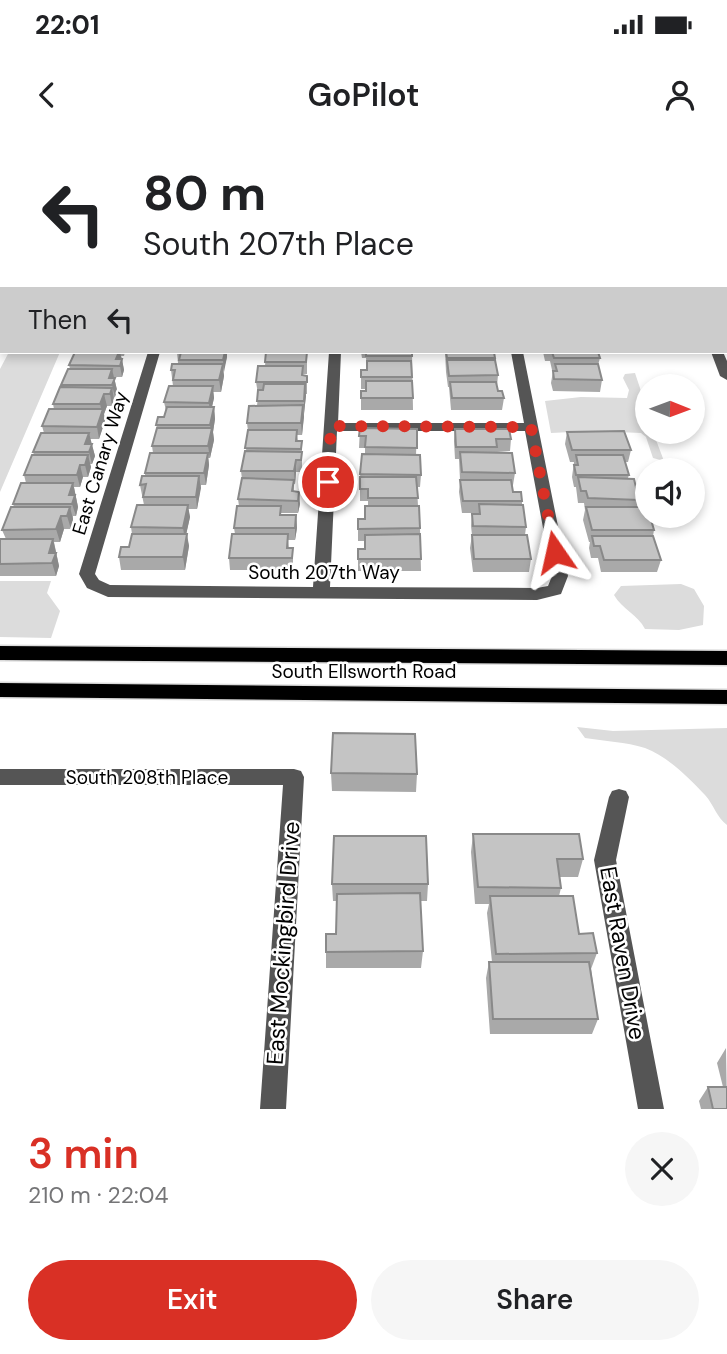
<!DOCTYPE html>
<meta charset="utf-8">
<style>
:root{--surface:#fff;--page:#f6f6f6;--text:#202124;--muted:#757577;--accent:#d93025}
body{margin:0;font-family:"DM Sans",sans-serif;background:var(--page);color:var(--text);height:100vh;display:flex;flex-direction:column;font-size:26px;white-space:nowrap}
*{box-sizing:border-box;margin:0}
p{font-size:23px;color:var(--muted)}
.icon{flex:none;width:38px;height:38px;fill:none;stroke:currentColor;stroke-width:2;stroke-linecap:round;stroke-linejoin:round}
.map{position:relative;height:969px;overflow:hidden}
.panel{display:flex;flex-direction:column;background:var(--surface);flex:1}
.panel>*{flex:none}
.guide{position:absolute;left:0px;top:0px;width:728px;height:214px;box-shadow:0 4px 10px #0003;background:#fff;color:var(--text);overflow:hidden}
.needle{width:46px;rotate:91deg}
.controls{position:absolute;left:635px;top:234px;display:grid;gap:14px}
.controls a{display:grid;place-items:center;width:70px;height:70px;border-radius:50%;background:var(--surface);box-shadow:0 4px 10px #0003;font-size:35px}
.pin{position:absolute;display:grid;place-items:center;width:60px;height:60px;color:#fff;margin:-30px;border:4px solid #fff;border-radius:50%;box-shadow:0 2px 7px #0007}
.me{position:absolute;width:77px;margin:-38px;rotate:349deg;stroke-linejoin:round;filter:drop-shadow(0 0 5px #0008)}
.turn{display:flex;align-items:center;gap:24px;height:147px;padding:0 28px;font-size:32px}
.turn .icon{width:91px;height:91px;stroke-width:2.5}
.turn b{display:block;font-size:49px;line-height:60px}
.then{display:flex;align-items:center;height:66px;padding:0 28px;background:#0003;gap:14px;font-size:26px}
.round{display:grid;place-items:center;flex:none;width:74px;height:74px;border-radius:37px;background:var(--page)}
.summary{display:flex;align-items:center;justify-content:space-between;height:119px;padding:0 28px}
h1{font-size:42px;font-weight:600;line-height:52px;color:var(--accent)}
.primary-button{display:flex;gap:14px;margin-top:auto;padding:14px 28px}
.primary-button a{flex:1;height:80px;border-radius:42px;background:var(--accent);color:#fff;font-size:28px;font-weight:600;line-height:80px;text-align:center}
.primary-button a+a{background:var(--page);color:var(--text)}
.status{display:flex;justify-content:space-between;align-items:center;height:49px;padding:0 35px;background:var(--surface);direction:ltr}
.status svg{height:19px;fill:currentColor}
header{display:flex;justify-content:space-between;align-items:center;height:91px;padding:0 28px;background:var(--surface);font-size:32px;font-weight:600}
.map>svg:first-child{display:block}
</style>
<div class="status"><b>22:01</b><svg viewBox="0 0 49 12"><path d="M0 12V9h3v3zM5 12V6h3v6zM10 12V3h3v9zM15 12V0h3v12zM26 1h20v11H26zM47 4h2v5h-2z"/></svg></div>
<header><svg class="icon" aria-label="back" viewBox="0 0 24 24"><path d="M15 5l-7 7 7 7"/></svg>GoPilot<svg class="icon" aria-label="person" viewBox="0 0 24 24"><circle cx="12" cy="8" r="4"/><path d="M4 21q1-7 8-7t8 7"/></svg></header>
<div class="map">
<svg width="727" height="969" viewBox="0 0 727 969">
<rect width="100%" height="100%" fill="#fff"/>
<!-- green -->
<path fill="#dcdcdc" d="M9,212H60L0,352V229Z
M635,233L647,269L648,292H653L664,321L653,318L646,297L641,293L592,291L551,293L545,261L581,257L627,258L629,250L623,238L625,234Z
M0,441H51L47,453L60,471L51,498L0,497Z
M681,444L694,449L704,466L703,485L679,490L645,489C638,475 622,469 614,455L621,446Z
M577,587L613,591L727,588V685C717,678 714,665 705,655C689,638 667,616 645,608C626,602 604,601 585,598Z"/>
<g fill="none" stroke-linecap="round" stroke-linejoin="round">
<!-- major casing -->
<g stroke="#dbdbdb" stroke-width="3">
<path id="major" d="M0,506L727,511V525L0,520Z
M0,543L727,550V564L0,557Z"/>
</g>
<!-- minor -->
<path fill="#555" fill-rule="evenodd" d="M53,0H63L53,2Z
M91,0H101L91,2Z
M199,0H209L199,2Z
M342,0H352L342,2Z
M485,0H495V2H485Z
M619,0H629V2H620Z
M0,51H2V57H0Z
M0,73H2V79H0Z
M726,85H727V91H726Z
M0,150H2L0,160Z
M0,182H2V190H0Z
M2,196V207L0,208V197Z
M148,212H160L95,434L99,440L110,445L313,447L329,212H341L338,283H524L511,212H523L568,436L561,454L537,460L108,457L87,448L79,434ZM337,291H525L552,436L548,446L537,448L330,447Z
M711,212H723L727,221V240L720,236Z
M0,629H294L301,631L304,637L286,969H260L283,645H0Z
M619,649L626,651L629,657L616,720L664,969H638L594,720L609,657L612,651Z"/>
<!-- major -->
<use href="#major" fill="#000" fill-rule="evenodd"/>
</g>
<!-- wall -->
<path fill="#a9a9a9" d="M0,0H38H36V2H2V45H0Z
M75,212H125L124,216H121L124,230L122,237H114L117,250L112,266H107L104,274L105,281L99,299H90L95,316L92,324H90L91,327L88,337H83L80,347H74L78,367L76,376H73V379L71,389H64L60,402H54L59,426L56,436H0V399H6L2,390L14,367L13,364L26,343L24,335L34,315L33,312L44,293L42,286L54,269L53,264L61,247V245L70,229L69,225Z
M177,212H227V217L223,232L224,236L221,252H213L214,258L212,267H214L215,279L213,292L214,300L210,318H208L209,325L206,345H201L197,369H188L190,377L186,394L189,406L185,430H121L119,417L129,407L132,394L131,387L144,365L140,345L145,336V333L153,313L152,306L157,288L156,285L164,277L166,271L164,262L173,246L171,230L180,224V223H178Z
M264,212H307V234H303V235L307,236V254H306L302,295H297L298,301H302V332H296L295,344H294V351L300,364L298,373H281V375H296L297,388L295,400H288L289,408H293V430H230L229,418L235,394L234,388L239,366L238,359L242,339L241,331L246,311L248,291L247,283L257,266L258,254L256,242L265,226L266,213Z
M361,212H412L413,270H361V251H366V249H361V230H367L366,218H362Z
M445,212H494L498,235L497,246L498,251L504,258L502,270H451L449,247H448L446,232Z
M543,212H598L600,218L598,225L602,240L600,252L553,251L551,243L553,231L554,230H552L550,221H545Z
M360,288L417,289L416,315L421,335L420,347H417L418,366L420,388L421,431H358V409H365V401H358V379H365L368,366V361H360V337L362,314H365V308H359Z
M455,289L511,299L510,311L497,312L515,333L513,345H512L513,352L522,361V365L526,387L525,395L531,419L529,432H473L470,408L472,395L471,386L472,374L478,373H462L459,352L460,340L459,319H455L454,301Z
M567,292L631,310L628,322H625L629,335L628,338L639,360L637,367L654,390L653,396L661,420L657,432H601L598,418H591L589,408L590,402H589L583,380L585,370L584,363H578L576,347H574L572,337L574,322H570L565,304Z
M331,633L417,634L416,652L332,651Z
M473,694L583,719L578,737H560L561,748L559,756L579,794L597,813L591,829L598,879L592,894H490L486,838L489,822H492L487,773L489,764H475L471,712Z
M332,744H428L427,761H420L423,811L421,828H326V812L336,794L337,761H333Z
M726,908L727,969H701L699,961L708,947H723L717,923Z"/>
<!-- shaded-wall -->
<path fill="#898989" d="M119,212H120L122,220V219L124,230L122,237L120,226L116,219Z
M225,212H227V217L224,232L223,220Z
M223,224L224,236L221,252L219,240Z
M112,229L117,250L115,257L112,245L109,238Z
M305,244L306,256L304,273V261Z
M213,246L214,258L210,275L209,263Z
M112,248L114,259L112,266L110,254Z
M104,254L107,266L104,274L105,281L99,299L97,287L102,272L100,264Z
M303,265L304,277L302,295L301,283Z
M214,267L215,279L213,292L214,300L210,318L208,306L211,292L210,285Z
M89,293L95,316L92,324L89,312L85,304Z
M208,313L209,325L206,345L204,333Z
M88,315L91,327L88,337L85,325Z
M296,320V332L295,344L294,331Z
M80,325L83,337L80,347L77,335Z
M199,336L201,348L197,369L196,357Z
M73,343L78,367L76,376L69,355Z
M299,352L300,364L298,373V361Z
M188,365L190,377L185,400L183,388Z
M70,367L73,379L71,389L67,376Z
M296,375L297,388L295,400V388Z
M61,376L64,389L60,402L56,389Z
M187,394L189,406L185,430L183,417Z
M53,399L59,426L56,436L49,413Z"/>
<!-- building -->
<path fill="#c4c4c4" stroke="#898989" stroke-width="2" d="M0,0H32L31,2H0Z
M144,0H180L179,2H143Z
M220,0H258V2H219Z
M293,0H329V2H293Z
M437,0H473L474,2H437Z
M513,0H552V2H514Z
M0,4H2V23H0Z
M0,26H2V35H0Z
M75,212H119L116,219H122L120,226L69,225Z
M181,212H225L223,220H179Z
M266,212H307L306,222H265Z
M366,212H412V216H366Z
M446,212H494L495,218H447Z
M552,212H598L600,218H554Z
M447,220H495L498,235L449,236Z
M367,221H411L412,237H361V230H367Z
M172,224H223L219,240H173L175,230H171Z
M555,224H598L602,240L554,239L553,231H557Z
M258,226H303L302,235L307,236V242H256Z
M68,229H112L109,238H115L112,245H61Z
M366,241H412L413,258H361V251H366Z
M450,242H496L498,251H502L504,258H452Z
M264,244H305L304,261H257L258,250H263Z
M169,246H213L209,263L164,262Z
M60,247L112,248L110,254H104L100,264H53Z
M303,265L301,283H247L249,266Z
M167,267H214L210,285H156L158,277H164Z
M49,269H103L97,287L42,286Z
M157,288H212L208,306H152Z
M360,288L417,289V308L365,307L366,296H359Z
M455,289H509L511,299H496L497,307H456Z
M248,290H297L296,301H302L301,309L245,308Z
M624,291L631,310H572L567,292Z
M41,293H89L85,304H92L89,312H33Z
M245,311L302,312L301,320H296L294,331H241Z
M460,312L512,313L515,333L462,332Z
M150,313H208L204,333H145Z
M362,314L420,315L421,335L360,334Z
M32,315H88L85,325H80L77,335H24Z
M576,315H623L629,335H576L574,325H578Z
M142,336H199L196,357H143L146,344L140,345Z
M360,337H416L418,358H368V349H360Z
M578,337L634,339L639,360L588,358L586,351H581Z
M242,338L294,340L292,351L299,352L298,361L238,359Z
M460,340H511L513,352H521L522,361H463Z
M21,343H73L69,355H75L72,364H13Z
M479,364L523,365L526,387L473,386L472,374H480Z
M137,365H188L183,388L131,387Z
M237,366H281L280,375H296L295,388H234Z
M365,366H419L420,388L358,389V379H365Z
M11,367H70L67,376H61L56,389L2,390Z
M586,367H647L648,376H650L654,390H592Z
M132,394H187L183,417H119L121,407H129Z
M232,394H288L287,408H293L292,418H229Z
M420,394L421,419H358V409H365V395Z
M472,395H527L531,419H474Z
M592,396H653L661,420H604L600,406H594Z
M0,399H53L49,413H56L52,423L0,424Z
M333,593L415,594L417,634L331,633Z
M473,694H579L583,719H557L561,748L478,747Z
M334,696H426L428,744H332Z
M420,753L423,811L326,812V794H336L337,754Z
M490,756H573L579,794L593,793L597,813L496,814Z
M489,822H589L598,879H493Z
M708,947H727V969H713Z"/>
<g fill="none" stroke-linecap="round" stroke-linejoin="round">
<!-- route -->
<path stroke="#d93025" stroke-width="12" stroke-dasharray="0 21.6" d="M328,342L331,286L531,287L555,412"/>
</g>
<g text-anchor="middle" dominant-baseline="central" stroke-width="5" stroke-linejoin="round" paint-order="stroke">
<!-- street labels -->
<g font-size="19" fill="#000" stroke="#fff">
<text transform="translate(100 323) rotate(-73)">East Canary Way</text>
<text x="324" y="432">South 207th Way</text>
<text x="364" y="531">South Ellsworth Road</text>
<text x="147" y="637">South 208th Place</text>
</g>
<!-- near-street labels -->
<g font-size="23" fill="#000" stroke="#fff">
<text transform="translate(283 803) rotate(-86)">East Mockingbird Drive</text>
<text transform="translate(623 813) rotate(80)">East Raven Drive</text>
</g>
</g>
</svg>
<div class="controls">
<a><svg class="needle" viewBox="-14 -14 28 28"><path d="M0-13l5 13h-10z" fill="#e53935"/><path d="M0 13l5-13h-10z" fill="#757577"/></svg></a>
<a><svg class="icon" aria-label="sound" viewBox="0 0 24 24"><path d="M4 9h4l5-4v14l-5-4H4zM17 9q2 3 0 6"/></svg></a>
</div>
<div class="pin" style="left:328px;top:342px;background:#d93025"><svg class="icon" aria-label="arrive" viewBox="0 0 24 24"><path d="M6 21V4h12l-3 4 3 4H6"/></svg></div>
<svg class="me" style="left:555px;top:412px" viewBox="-20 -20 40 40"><path d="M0-17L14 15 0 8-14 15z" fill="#d93025" stroke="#fff" stroke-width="4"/></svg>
<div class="guide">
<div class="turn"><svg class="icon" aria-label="left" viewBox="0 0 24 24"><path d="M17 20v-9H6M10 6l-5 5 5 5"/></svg><div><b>80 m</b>South 207th Place</div></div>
<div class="then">Then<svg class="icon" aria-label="left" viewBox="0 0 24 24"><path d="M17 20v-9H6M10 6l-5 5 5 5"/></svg></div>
</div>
</div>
<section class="panel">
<div class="summary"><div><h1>3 min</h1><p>210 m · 22:04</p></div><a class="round"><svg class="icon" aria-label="close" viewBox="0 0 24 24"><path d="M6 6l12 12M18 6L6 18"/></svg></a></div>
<div class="primary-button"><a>Exit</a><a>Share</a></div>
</section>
